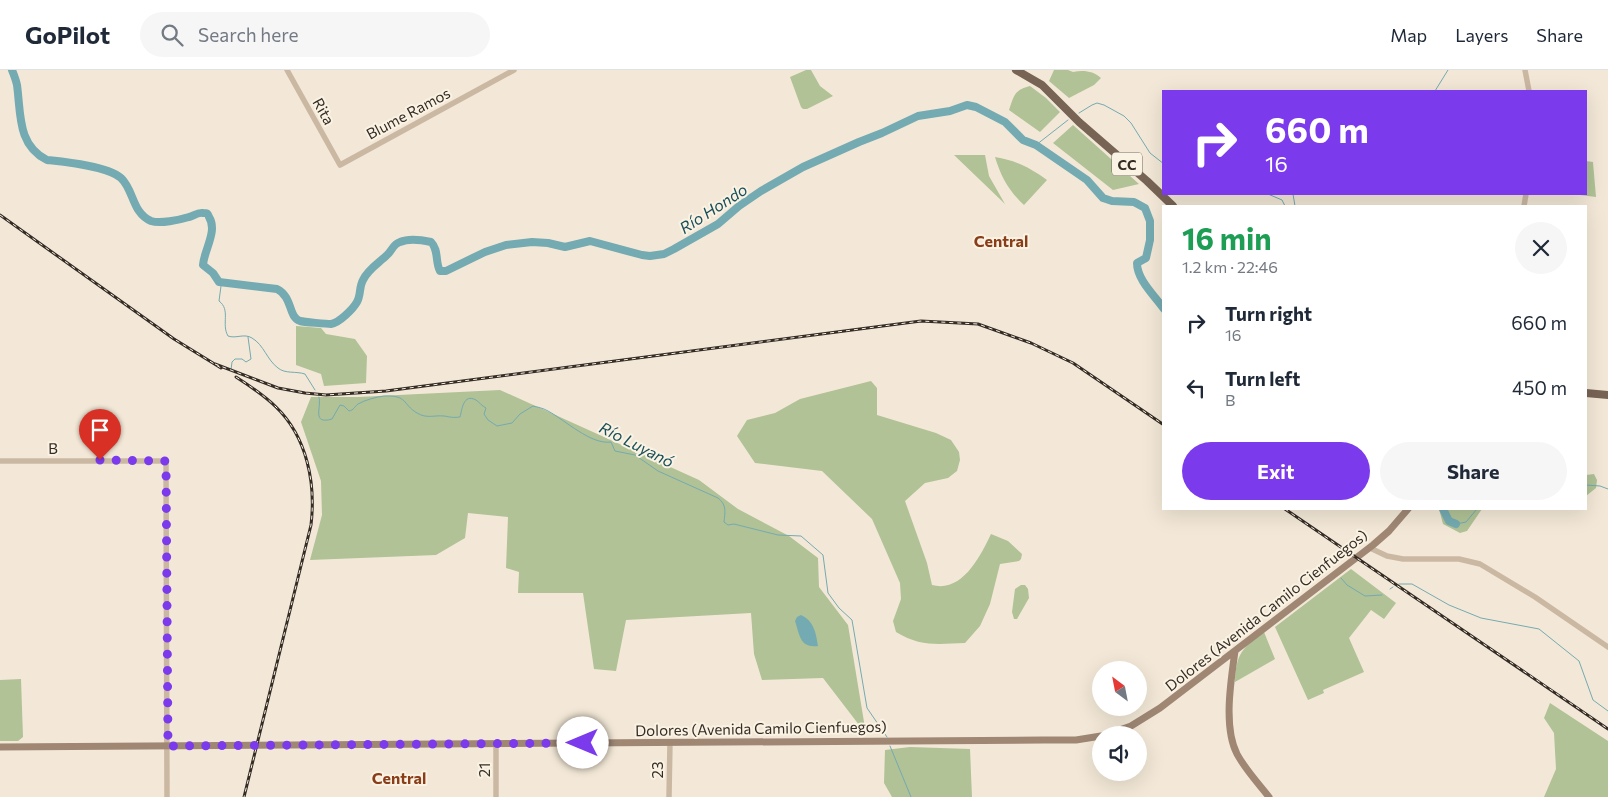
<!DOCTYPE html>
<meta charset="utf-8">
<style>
:root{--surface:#fff;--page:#f6f6f7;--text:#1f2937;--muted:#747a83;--line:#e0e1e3;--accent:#7c3aed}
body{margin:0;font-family:Commissioner,sans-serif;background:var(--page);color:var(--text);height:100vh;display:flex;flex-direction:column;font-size:19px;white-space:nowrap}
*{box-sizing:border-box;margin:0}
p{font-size:16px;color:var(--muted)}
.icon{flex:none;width:28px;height:28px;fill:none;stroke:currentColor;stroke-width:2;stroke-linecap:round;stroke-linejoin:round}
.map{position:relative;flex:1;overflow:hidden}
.sheet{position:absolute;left:1162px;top:135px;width:425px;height:305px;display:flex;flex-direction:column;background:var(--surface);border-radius:0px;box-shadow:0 5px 20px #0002}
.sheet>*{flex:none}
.top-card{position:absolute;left:1162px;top:20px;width:425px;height:105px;border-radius:0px;box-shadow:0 5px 20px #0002;background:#7c3aed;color:#fff;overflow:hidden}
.needle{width:32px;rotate:328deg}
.tools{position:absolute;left:1092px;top:591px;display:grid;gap:10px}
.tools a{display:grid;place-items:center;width:55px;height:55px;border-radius:50%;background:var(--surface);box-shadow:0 5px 20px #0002;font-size:25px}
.pin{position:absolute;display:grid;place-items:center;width:42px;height:42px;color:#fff;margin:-51px -21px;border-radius:50% 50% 50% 0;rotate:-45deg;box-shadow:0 0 5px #0007}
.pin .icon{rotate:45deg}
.me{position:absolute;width:55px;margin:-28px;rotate:270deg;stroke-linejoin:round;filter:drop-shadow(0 0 4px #0008)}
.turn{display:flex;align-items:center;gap:18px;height:105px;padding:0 20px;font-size:22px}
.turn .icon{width:65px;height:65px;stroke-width:2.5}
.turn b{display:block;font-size:35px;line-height:42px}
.round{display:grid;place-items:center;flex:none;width:52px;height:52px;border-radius:26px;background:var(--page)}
.headline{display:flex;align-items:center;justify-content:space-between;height:85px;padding:0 20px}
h1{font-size:30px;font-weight:700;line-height:38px;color:#1e9e55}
.primary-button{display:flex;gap:10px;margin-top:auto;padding:10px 20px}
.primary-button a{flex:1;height:58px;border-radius:30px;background:var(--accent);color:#fff;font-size:20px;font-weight:700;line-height:58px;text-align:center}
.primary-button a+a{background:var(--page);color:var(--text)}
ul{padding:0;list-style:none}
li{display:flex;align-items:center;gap:15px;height:65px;padding:0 20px}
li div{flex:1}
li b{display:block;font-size:19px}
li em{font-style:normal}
header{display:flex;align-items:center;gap:30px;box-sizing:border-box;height:70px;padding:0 25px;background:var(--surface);border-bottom:1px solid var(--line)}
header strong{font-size:24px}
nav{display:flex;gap:28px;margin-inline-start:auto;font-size:18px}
.search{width:350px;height:45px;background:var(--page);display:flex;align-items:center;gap:12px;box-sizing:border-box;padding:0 18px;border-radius:28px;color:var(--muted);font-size:19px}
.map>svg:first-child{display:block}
</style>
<header>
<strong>GoPilot</strong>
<div class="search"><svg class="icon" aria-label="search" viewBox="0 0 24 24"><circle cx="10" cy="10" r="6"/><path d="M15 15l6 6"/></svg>Search here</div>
<nav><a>Map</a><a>Layers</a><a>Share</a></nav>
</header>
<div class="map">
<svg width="1608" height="727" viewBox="0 0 1608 727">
<rect width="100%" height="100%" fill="#f3e8d7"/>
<!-- green -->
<path fill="#b0c296" d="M806,0H811L820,16L833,26L807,39H803L801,37L790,7Z
M1054,0H1068L1073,2C1084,0 1093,1 1101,8L1094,15L1069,28L1049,11Z
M1030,16L1046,28L1060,42L1040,62L1009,40C1014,26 1014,20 1030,16Z
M1073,55L1139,114L1113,120L1053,73Z
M954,85H985L989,106L1005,134Z
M995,87C1017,91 1029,97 1047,110L1024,135C1009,121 1001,107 995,87Z
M1586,91L1593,92L1596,127L1572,124H1586Z
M296,256L321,258L326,264L355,269L367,286L366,313L324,316L321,304L296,295Z
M871,311L877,318V345L936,363L951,370L959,382L960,390L957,401L948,408L925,413L905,431L927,493L932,515C962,523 980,487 991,464L1008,471L1022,484L1021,489L1019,491L1000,494L990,534L980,556L965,573C938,574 920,577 896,562L893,551L901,529L900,513L872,449L822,401L755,393L737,366L747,350L775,343L800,329Z
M500,320L699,410L738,439L789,466L818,488L819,517L848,555L866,664L823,608L762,610L754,584L751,543L626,550L616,601L594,599L583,523H518L519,502L506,498L508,447L468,443L465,468L436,485L310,490L322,445L321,411L301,352L311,327H358Z
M1594,404L1597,410L1596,418L1586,426V405Z
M1439,439H1482L1467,461L1460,463L1443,454Z
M1351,499L1396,533L1384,549L1371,540L1349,568L1364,602L1323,620L1324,623L1308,630L1275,557Z
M1021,515H1025L1028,519L1029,528L1017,549H1014L1012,542L1015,519Z
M1264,562L1275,589L1235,612C1236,584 1242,578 1264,562Z
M21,609L23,667L18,671H0V610Z
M1550,633L1608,671V727H1544L1556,699L1554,663L1544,648Z
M910,677L970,679L972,727H892L884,713L885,680Z"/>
<!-- water -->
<path fill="#74aab1" d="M801,545C814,551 816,563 818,576C800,578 800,566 795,551L797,547Z"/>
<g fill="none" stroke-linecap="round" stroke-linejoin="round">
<!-- stream -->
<path stroke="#74aab1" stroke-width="1" d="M1435,21L1448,0
M1079,43L1092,35L1097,33L1104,35L1124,46L1131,53L1150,83L1164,94
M1036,75L1068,50
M1268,124L1282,130L1285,136
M1293,124L1295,136
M219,212L221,216L219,231C231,240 221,254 228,266C236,269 244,263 252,268C264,275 267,290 278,298C285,304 296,301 305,304L315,320
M231,300L232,292L235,289H242L246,292L251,289L248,267
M319,327C322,337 311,355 332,349L340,335L344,336L349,341C354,340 354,337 358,334C365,330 376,327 384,326C408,325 402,334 417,343C427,349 434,345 444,346C451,347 452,348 460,347C462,340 463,323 476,330C479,332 482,336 486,338L484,344L488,350L497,356L512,353L520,344L533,336C537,337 543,338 548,341C565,350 591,375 611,372L615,381L635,385L658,401L718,428C727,435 725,442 724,452L728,455L734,454L778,465L801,466L823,485L828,523L839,538L852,550L867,638L887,667
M1586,415L1600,416L1608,419
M1271,439H1272
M1456,454L1466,452L1477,439
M1341,508L1347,515L1365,526L1382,525
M1399,514H1412L1449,535L1481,548L1539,559L1579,591L1593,630L1608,641
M1390,519L1393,517
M890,676L911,727"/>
<!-- river -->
<path stroke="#74aab1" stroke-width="8" d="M12,0C14,5 16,10 17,15C21,43 17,75 47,90C65,92 107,96 121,108C134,120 132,143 151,151C160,154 179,150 189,147C193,146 198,142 203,143C207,143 208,143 209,147C218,161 204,180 203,195L213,203L219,212L277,219C293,227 288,247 300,251C304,252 327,254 331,254C339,253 353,239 357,232C361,225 359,217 363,210C368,199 379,193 387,185C392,181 393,174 400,172C409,168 422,170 431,172C439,180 435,192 440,201H446L485,182L506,175L532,172L548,173L565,177L590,171L642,185L650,186L664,184L674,179L718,154L739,136L761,121L803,97L859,72L882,63L918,46L950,41L967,35L976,37L1005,52L1023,70L1036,75L1087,110L1103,128L1112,131L1134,132L1145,138L1150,151V170L1146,188L1137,193C1137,210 1155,226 1164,239
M1443,439L1449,451L1456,454"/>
<!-- tertiary -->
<path stroke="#cbb8a3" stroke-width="5.5" d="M287,0L340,95L514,0
M1525,0L1529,21
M1524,136L1526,124
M0,391H166L167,727
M1370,478L1387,486L1403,489H1459L1480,494L1535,527L1608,577
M496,727V674
M669,727L670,672"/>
<!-- secondary -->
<path stroke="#9f8774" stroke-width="7" d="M1235,581C1231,610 1223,657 1237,684C1245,699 1258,713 1269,727
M1105,665L1131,656L1160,638L1373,475L1389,461L1408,439
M0,677L1043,670H1076L1101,666"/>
<!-- primary -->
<path stroke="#786455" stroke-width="8" d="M1016,0L1042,15L1079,52L1147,111L1173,136
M1586,323L1608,325"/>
<!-- rail casing -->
<g stroke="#352c25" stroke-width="3">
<path id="rail" d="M0,145L174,269L221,298
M215,294L278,318L305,323L326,325L386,321L921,251L978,254L1031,273L1073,293L1164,355
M236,307C250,316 265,326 276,337C307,367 316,413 311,455L244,727
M1285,439C1392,513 1501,585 1608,659"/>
</g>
<!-- rail -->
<use href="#rail" stroke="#faf2e3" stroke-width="1" stroke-dasharray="4" stroke-linecap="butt"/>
</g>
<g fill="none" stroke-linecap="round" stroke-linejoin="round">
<!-- route -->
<path stroke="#7c3aed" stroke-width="9" stroke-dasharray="0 16.2" d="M100,390L166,391L168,676L583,673"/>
</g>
<g text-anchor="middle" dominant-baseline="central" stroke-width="4" stroke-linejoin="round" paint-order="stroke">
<!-- shield labels -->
<rect fill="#faf2e3" stroke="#70675e" stroke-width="1" x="1112" y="82.5" width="30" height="23" rx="4"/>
<g font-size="14" font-weight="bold" fill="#352c25">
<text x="1127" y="94">CC</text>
</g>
<!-- street labels -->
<g font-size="15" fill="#352c25" stroke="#faf2e3">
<text transform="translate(324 41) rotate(61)">Rita</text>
<text transform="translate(408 43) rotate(-28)">Blume Ramos</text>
<text transform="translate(53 378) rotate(-1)">B</text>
<text transform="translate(1266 540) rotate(-38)">Dolores (Avenida Camilo Cienfuegos)</text>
<text transform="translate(761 658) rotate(-1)">Dolores (Avenida Camilo Cienfuegos)</text>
<text transform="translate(484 700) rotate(-90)">21</text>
<text transform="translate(657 700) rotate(-90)">23</text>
</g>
<!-- water labels -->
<g font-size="16" font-style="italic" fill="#184f59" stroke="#faf2e3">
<text transform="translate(713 138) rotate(-33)">Río Hondo</text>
<text transform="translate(637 374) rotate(27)">Río Luyanó</text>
</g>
<!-- neighbourhood labels -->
<g font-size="16" font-weight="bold" fill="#893d19" stroke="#faf2e3">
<text x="1001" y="170">Central</text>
<text x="399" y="707">Central</text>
</g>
</g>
</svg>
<div class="tools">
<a><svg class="needle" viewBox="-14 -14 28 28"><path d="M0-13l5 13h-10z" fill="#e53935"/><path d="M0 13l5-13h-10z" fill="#747a83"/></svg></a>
<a><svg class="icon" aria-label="sound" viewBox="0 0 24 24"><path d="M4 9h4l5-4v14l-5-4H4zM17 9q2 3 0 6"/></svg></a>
</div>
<div class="pin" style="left:100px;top:390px;background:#d93025"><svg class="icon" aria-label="arrive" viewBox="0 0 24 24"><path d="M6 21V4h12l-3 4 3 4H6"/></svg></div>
<svg class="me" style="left:583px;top:673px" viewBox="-20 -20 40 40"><circle r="19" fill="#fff"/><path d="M0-13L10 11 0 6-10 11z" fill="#7c3aed"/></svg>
<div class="top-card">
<div class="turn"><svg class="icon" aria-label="right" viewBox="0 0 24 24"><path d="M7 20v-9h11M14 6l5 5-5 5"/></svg><div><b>660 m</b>16</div></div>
</div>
<section class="sheet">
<div class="headline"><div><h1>16 min</h1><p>1.2 km · 22:46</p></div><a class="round"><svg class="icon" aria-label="close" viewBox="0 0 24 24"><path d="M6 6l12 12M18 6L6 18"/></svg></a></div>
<ul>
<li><svg class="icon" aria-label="right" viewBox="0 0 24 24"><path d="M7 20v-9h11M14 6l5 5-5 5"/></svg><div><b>Turn right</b><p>16</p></div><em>660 m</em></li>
<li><svg class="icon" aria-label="left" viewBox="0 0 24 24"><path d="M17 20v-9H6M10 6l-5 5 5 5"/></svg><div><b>Turn left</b><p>B</p></div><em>450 m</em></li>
</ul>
<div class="primary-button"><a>Exit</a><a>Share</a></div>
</section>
</div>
